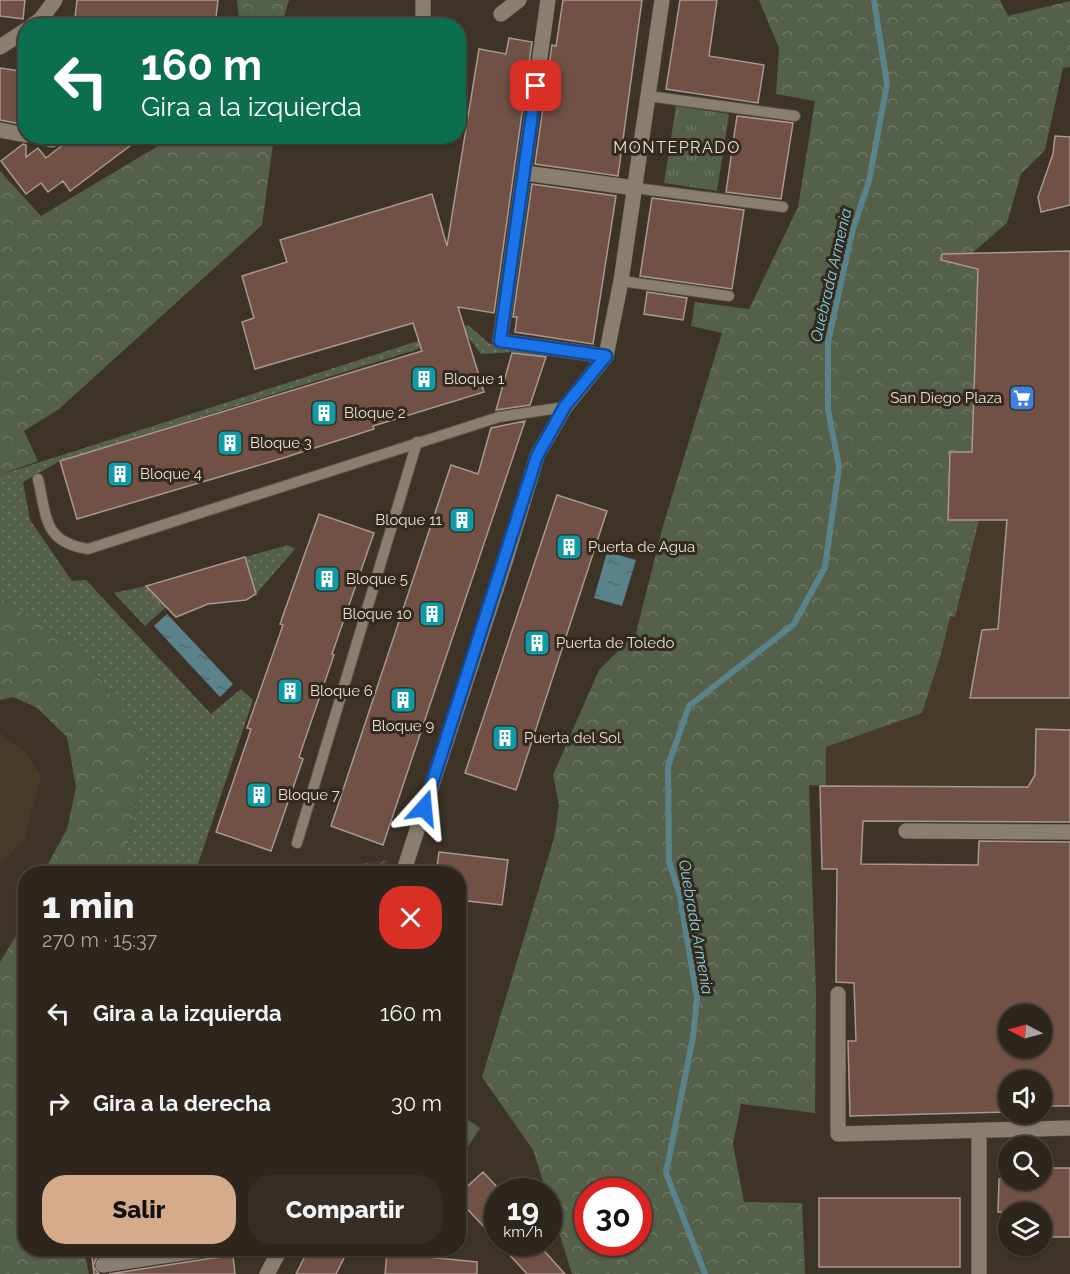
<!DOCTYPE html>
<html lang="es">
<meta charset="utf-8">
<style>
:root{--surface:#2e261d;--page:#362e26;--text:#f1f3f6;--muted:#a7a5a4;--line:#49433b;--accent:#d6ab8b}
body{margin:0;font-family:Raleway,sans-serif;background:var(--page);color:var(--text);height:100vh;display:flex;flex-direction:column;font-size:22px;white-space:nowrap}
*{box-sizing:border-box;margin:0}
p{font-size:20px;color:var(--muted)}
.icon{flex:none;width:33px;height:33px;fill:none;stroke:currentColor;stroke-width:2;stroke-linecap:round;stroke-linejoin:round}
.map{position:relative;flex:1;overflow:hidden}
.details{position:absolute;left:18px;top:866px;width:448px;height:390px;display:flex;flex-direction:column;background:var(--surface);border-radius:24px;box-shadow:0 2px 4px #0004,0 0 0 2px var(--line)}
.details>*{flex:none}
.hud{position:absolute;left:18px;top:18px;width:448px;height:126px;border-radius:24px;box-shadow:0 2px 4px #0004,0 0 0 2px var(--line);background:#0b6e4f;color:#fff;overflow:hidden}
.needle{width:39px;rotate:276deg}
.buttons{position:absolute;left:998px;top:1004px;display:grid;gap:12px}
.buttons a{display:grid;place-items:center;width:54px;height:54px;border-radius:50%;background:var(--surface);box-shadow:0 2px 4px #0004,0 0 0 2px var(--line);font-size:30px}
.speed{position:absolute;left:484px;top:1178px;display:flex;gap:12px;font-size:30px;font-weight:700;text-align:center}
.speed>*{display:grid;place-content:center;width:78px;height:78px;border-radius:50%;background:var(--surface);box-shadow:0 2px 4px #0004,0 0 0 2px var(--line);line-height:1}
.speed small{font-size:15px;font-weight:400}
.speed .limit{border:9px solid #d22;background:#fff;color:#111}
.pin{position:absolute;display:grid;place-items:center;width:51px;height:51px;color:#fff;margin:-26px;border-radius:12px;box-shadow:0 3px 9px #0006}
.me{position:absolute;width:66px;margin:-33px;rotate:18deg;stroke-linejoin:round;filter:drop-shadow(0 0 4px #0008)}
.turn{display:flex;align-items:center;gap:21px;height:126px;padding:0 24px;font-size:27px}
.turn .icon{width:78px;height:78px;stroke-width:2.5}
.turn b{display:block;font-size:42px;line-height:51px}
.round{display:grid;place-items:center;flex:none;width:63px;height:63px;border-radius:24px;background:var(--page)}
.summary{display:flex;align-items:center;justify-content:space-between;height:102px;padding:0 24px}
h1{font-size:36px;font-weight:800;line-height:45px}
.cta{display:flex;gap:12px;margin-top:auto;padding:12px 24px}
.cta a{flex:1;height:69px;border-radius:24px;background:var(--accent);color:#111;font-size:24px;font-weight:800;line-height:69px;text-align:center}
.cta a+a{background:var(--page);color:var(--text)}
ul{padding:0;list-style:none}
li{display:flex;align-items:center;gap:18px;height:90px;padding:0 24px}
li div{flex:1}
li b{display:block;font-size:22px}
li em{font-style:normal}
.map>svg:first-child{display:block}
</style>
<div class="map">
<svg width="1070" height="1274" viewBox="0 0 1070 1274">
<defs>
<pattern id="industrial-furrows" width="10" height="10" patternUnits="userSpaceOnUse" patternTransform="scale(1.5)"><rect width="10" height="10" fill="#4b373a"/><path d="M-1 1l2-2M0 10L10 0M9 11l2-2" fill="none" stroke="#655456"/></pattern>
<pattern id="forest-crowns" width="20" height="18" patternUnits="userSpaceOnUse" patternTransform="scale(1.5)"><rect width="20" height="18" fill="#55604a"/><path d="M2 6a3 3 0 1 1 6 0M12 15a3 3 0 1 1 6 0" fill="none" stroke="#6d7663"/></pattern>
<pattern id="park-tufts" width="24" height="20" patternUnits="userSpaceOnUse" patternTransform="scale(1.5)"><rect width="24" height="20" fill="#55604a"/><path d="M3 7l-1-3M5 7V3M7 7l1-3M15 17l-1-3M17 17v-4M19 17l1-3" fill="none" stroke="#6d7663"/></pattern>
<pattern id="garden-dots" width="8" height="8" patternUnits="userSpaceOnUse" patternTransform="scale(1.5)"><rect width="8" height="8" fill="#55604a"/><path d="M2 2h.1M6 6h.1" fill="none" stroke="#6d7663" stroke-width="1.8" stroke-linecap="round"/></pattern>
<pattern id="water-ripples" width="26" height="14" patternUnits="userSpaceOnUse" patternTransform="scale(1.5)"><rect width="26" height="14" fill="#59828a"/><path d="M2 4q2-2 4 0t4 0M15 11q2-2 4 0t4 0" fill="none" stroke="#51696c"/></pattern>
</defs>
<rect width="100%" height="100%" fill="#3d3327"/>
<!-- built -->
<path fill="#483a28" d="M974,520H1070V788L826,786V747L922,713L941,654Z
M0,733L27,753L41,776L24,839L0,865Z"/>
<!-- industrial -->
<path fill="url(#industrial-furrows)" d="M388,860L386,873H286Z"/>
<!-- grass -->
<path fill="#55604a" d="M459,1114L480,1128L462,1156L459,1154Z"/>
<!-- forest -->
<path fill="url(#forest-crowns)" fill-rule="evenodd" d="M237,0H289L282,23C269,29 253,25 239,21Z
M759,0H1000L1008,16L1070,1V67L1063,68L1045,150L1021,174L1007,223L971,254L978,269L972,452H950L948,519L974,520L941,654L922,713L826,747V786L809,785L816,992L815,1113L741,1104L733,1144L744,1202L802,1203L805,1274H572L549,1200V1191H546L533,1150L482,1077L554,838L559,805L553,775L599,670L636,633L663,526L722,333L691,326L695,302L749,309L798,207L815,101L776,94L779,48ZM588,1191H639V1242H588Z
M244,137H274L262,225L59,409L24,431L38,461L0,475V171L41,216L163,143L230,140Z
M0,598L78,647L147,747L122,873H43L67,829L76,787L67,737L36,707L13,697L0,700Z
M25,921L26,1248H83L89,1274H0V962Z"/>
<!-- park -->
<path fill="url(#park-tufts)" d="M676,106L729,114L717,191L664,183Z"/>
<!-- garden -->
<path fill="url(#garden-dots)" d="M468,325L490,344L546,354L545,361L512,352L481,354L466,334L60,461L23,482L30,520L72,581L86,580L211,714L241,689L253,700L195,873H122L147,747L78,647L0,598V475Z
M974,520H979L955,617L950,616Z
M288,545L295,549L256,594L245,557Z
M146,586L166,607L145,626L114,593Z"/>
<!-- water -->
<path fill="url(#water-ripples)" d="M607,552L636,560L622,606L594,598Z
M167,614L233,684L220,697L154,626Z"/>
<g fill="none" stroke-linecap="round" stroke-linejoin="round">
<!-- stream -->
<path stroke="#59828a" stroke-width="6" d="M705,1274L666,1173L693,1037L697,998L680,896L669,861L668,766L689,706L794,624L825,567L839,467L828,409V342L852,232L869,181L887,84L874,0"/>
</g>
<!-- building -->
<path fill="#715146" stroke="#aa978f" stroke-width="1.5" fill-rule="evenodd" d="M0,0H25L23,19L0,16Z
M77,0H218L215,26H74Z
M563,0H642L618,176L535,164L552,45L556,46Z
M680,0H717L709,56L764,65L758,103L666,89Z
M509,38L532,42L494,313L458,307L484,392L373,426L374,429L280,459L77,519L60,461L422,351L413,323L255,369L242,322L254,318L242,276L287,262L280,240L432,194L447,246L479,49L506,54Z
M0,68L26,72V125L0,120Z
M737,116L793,123L781,199L726,192Z
M74,136H143L70,191L63,181L48,192L41,183L26,194L1,161L23,144L26,145V157L38,148L46,158Z
M1055,136L1070,137V205L1041,212L1038,197L1053,154Z
M532,184L616,196L593,344L515,332L517,317H513Z
M652,198L744,210L732,289L640,276Z
M1070,251V698H970L982,630L998,629L1007,520H948L950,452H972L978,269L941,260L942,254Z
M647,292L687,298L683,320L644,314Z
M512,353L546,357L530,405L496,410Z
M525,421L383,845L331,826L451,465L478,474L491,428Z
M557,495L607,511L516,790L465,773Z
M319,514L374,533L332,654L334,655L299,757L303,759L271,851L216,832L251,729L247,728L283,625L280,624Z
M245,557L256,594L246,600L208,604L176,617L146,586Z
M1036,729L1070,730V822L863,821L861,864L978,865L979,841L1070,842V1106H1041V1080H1008V1112L850,1116L848,1041H856L854,983L836,982L837,869H822L820,786L1028,787L1035,775ZM1008,1014H1043L1042,1047H1008Z
M439,852L508,860L502,905L459,900V873H436Z
M1041,1168H1070V1237H1041V1212H998L999,1179H1041Z
M483,1172L498,1188V1242L459,1200V1194Z
M819,1198H960V1267H819Z
M498,1242H536L565,1274H527Z
M91,1248H150L97,1257L93,1266L99,1274H94Z
M309,1248H349L336,1274H296Z
M387,1253L477,1262V1274H385Z
M233,1256L235,1274H109L206,1259Z"/>
<g fill="none" stroke-linecap="round" stroke-linejoin="round">
<!-- lane casing -->
<g stroke="#5a5247" stroke-width="12">
<path id="lane" d="M648,96L795,116
M635,188L783,207
M621,281L729,296
M38,479C47,517 43,542 88,549L499,417L565,407
M297,843L417,442"/>
</g>
<!-- street casing -->
<g stroke="#5a5247" stroke-width="16">
<path id="street" d="M548,0L500,341L606,356
M501,14L519,0
M423,26V0
M0,130L26,135
M34,136L52,140L56,136
M525,173L635,188
M906,831L1070,832
M403,873L505,562L537,456L565,407L606,356L621,281L662,0
M838,994V1134L1070,1128
M979,1131V1274
M103,1265L215,1248
M267,1274L281,1248"/>
</g>
<!-- secondary casing -->
<g stroke="#5a5247" stroke-width="16">
<path id="secondary" d="M32,26L41,19L55,0
M0,47L26,30"/>
</g>
<!-- lane -->
<use href="#lane" stroke="#897e6f" stroke-width="10"/>
<!-- street -->
<use href="#street" stroke="#897e6f" stroke-width="15"/>
<!-- secondary -->
<use href="#secondary" stroke="#897e6f" stroke-width="15"/>
</g>
<g fill="none" stroke-linecap="round" stroke-linejoin="round">
<!-- route casing -->
<g stroke="#114b97" stroke-width="15">
<path id="route" d="M424,808L537,456L565,406L606,356L500,341L536,86"/>
</g>
<!-- route -->
<use href="#route" stroke="#1a73e8" stroke-width="10"/>
</g>
<!-- icons -->
<defs>
<g id="building-square" transform="scale(1.35)"><rect x="-9" y="-9" width="18" height="18" rx="4" fill="#0f9aa8" stroke="#33291d"/><path d="M-4-6H4V6H1V3H-1V6H-4ZM-2.5-4.3h1.7v1.8h-1.7ZM.8-4.3h1.7v1.8H.8ZM-2.5-1h1.7V.8h-1.7ZM.8-1h1.7V.8H.8Z" fill="#fff"/></g>
<g id="supermarket-square" transform="scale(1.35)"><rect x="-9" y="-9" width="18" height="18" rx="4" fill="#3f7fe0" stroke="#33291d"/><path d="M-6-5.5h2.5l.6 2H6L4.5 2H-2.5L-4.4-4H-6ZM-1.5 3.2a1.3 1.3 0 1 0 .1 0ZM3 3.2a1.3 1.3 0 1 0 .1 0Z" fill="#fff"/></g>
</defs>
<g fill-rule="evenodd">
<use href="#building-square" x="424" y="379"/>
<use href="#supermarket-square" x="1022" y="398"/>
<use href="#building-square" x="324" y="413"/>
<use href="#building-square" x="230" y="443"/>
<use href="#building-square" x="120" y="474"/>
<use href="#building-square" x="462" y="520"/>
<use href="#building-square" x="569" y="547"/>
<use href="#building-square" x="327" y="579"/>
<use href="#building-square" x="432" y="614"/>
<use href="#building-square" x="537" y="643"/>
<use href="#building-square" x="290" y="691"/>
<use href="#building-square" x="403" y="700"/>
<use href="#building-square" x="505" y="738"/>
<use href="#building-square" x="259" y="795"/>
</g>
<g text-anchor="middle" dominant-baseline="central" stroke-width="6" stroke-linejoin="round" paint-order="stroke">
<!-- poi labels -->
<g font-size="15" fill="#e5dfd7" stroke="#33291d" text-anchor="start">
<text x="444" y="379">Bloque 1</text>
<text x="1002" y="398" text-anchor="end">San Diego Plaza</text>
<text x="344" y="413">Bloque 2</text>
<text x="250" y="443">Bloque 3</text>
<text x="140" y="474">Bloque 4</text>
<text x="442" y="520" text-anchor="end">Bloque 11</text>
<text x="588" y="547">Puerta de Agua</text>
<text x="346" y="579">Bloque 5</text>
<text x="412" y="614" text-anchor="end">Bloque 10</text>
<text x="556" y="643">Puerta de Toledo</text>
<text x="310" y="691">Bloque 6</text>
<text x="403" y="726" text-anchor="middle">Bloque 9</text>
<text x="524" y="738">Puerta del Sol</text>
<text x="278" y="795">Bloque 7</text>
</g>
<!-- neighbourhood labels -->
<g font-size="16" letter-spacing="1.5" fill="#e5dfd7" stroke="#33291d">
<text x="677" y="147">MONTEPRADO</text>
</g>
<!-- water labels -->
<g font-size="16" font-style="italic" fill="#85cfdf" stroke="#33291d">
<text transform="translate(831 275) rotate(-77)">Quebrada Armenia</text>
<text transform="translate(696 927) rotate(80)">Quebrada Armenia</text>
</g>
</g>
</svg>
<div class="buttons">
<a><svg class="needle" viewBox="-14 -14 28 28"><path d="M0-13l5 13h-10z" fill="#e53935"/><path d="M0 13l5-13h-10z" fill="#a7a5a4"/></svg></a>
<a><svg class="icon" aria-label="sound" viewBox="0 0 24 24"><path d="M4 9h4l5-4v14l-5-4H4zM17 9q2 3 0 6"/></svg></a>
<a><svg class="icon" aria-label="search" viewBox="0 0 24 24"><circle cx="10" cy="10" r="6"/><path d="M15 15l6 6"/></svg></a>
<a><svg class="icon" aria-label="layers" viewBox="0 0 24 24"><path d="M12 4l9 5-9 5-9-5zM3 14l9 5 9-5"/></svg></a>
</div>
<div class="speed"><div>19<small>km/h</small></div><div class="limit">30</div></div>
<div class="pin" style="left:536px;top:86px;background:#d93025"><svg class="icon" aria-label="arrive" viewBox="0 0 24 24"><path d="M6 21V4h12l-3 4 3 4H6"/></svg></div>
<svg class="me" style="left:424px;top:808px" viewBox="-20 -20 40 40"><path d="M0-17L14 15 0 8-14 15z" fill="#1a73e8" stroke="#fff" stroke-width="4"/></svg>
<div class="hud">
<div class="turn"><svg class="icon" aria-label="left" viewBox="0 0 24 24"><path d="M17 20v-9H6M10 6l-5 5 5 5"/></svg><div><b>160 m</b>Gira a la izquierda</div></div>
</div>
<section class="details">
<div class="summary"><div><h1>1 min</h1><p>270 m · 15:37</p></div><a class="round" style="background:#d93025;color:#fff"><svg class="icon" aria-label="close" viewBox="0 0 24 24"><path d="M6 6l12 12M18 6L6 18"/></svg></a></div>
<ul>
<li><svg class="icon" aria-label="left" viewBox="0 0 24 24"><path d="M17 20v-9H6M10 6l-5 5 5 5"/></svg><div><b>Gira a la izquierda</b></div><em>160 m</em></li>
<li><svg class="icon" aria-label="right" viewBox="0 0 24 24"><path d="M7 20v-9h11M14 6l5 5-5 5"/></svg><div><b>Gira a la derecha</b></div><em>30 m</em></li>
</ul>
<div class="cta"><a>Salir</a><a>Compartir</a></div>
</section>
</div>
